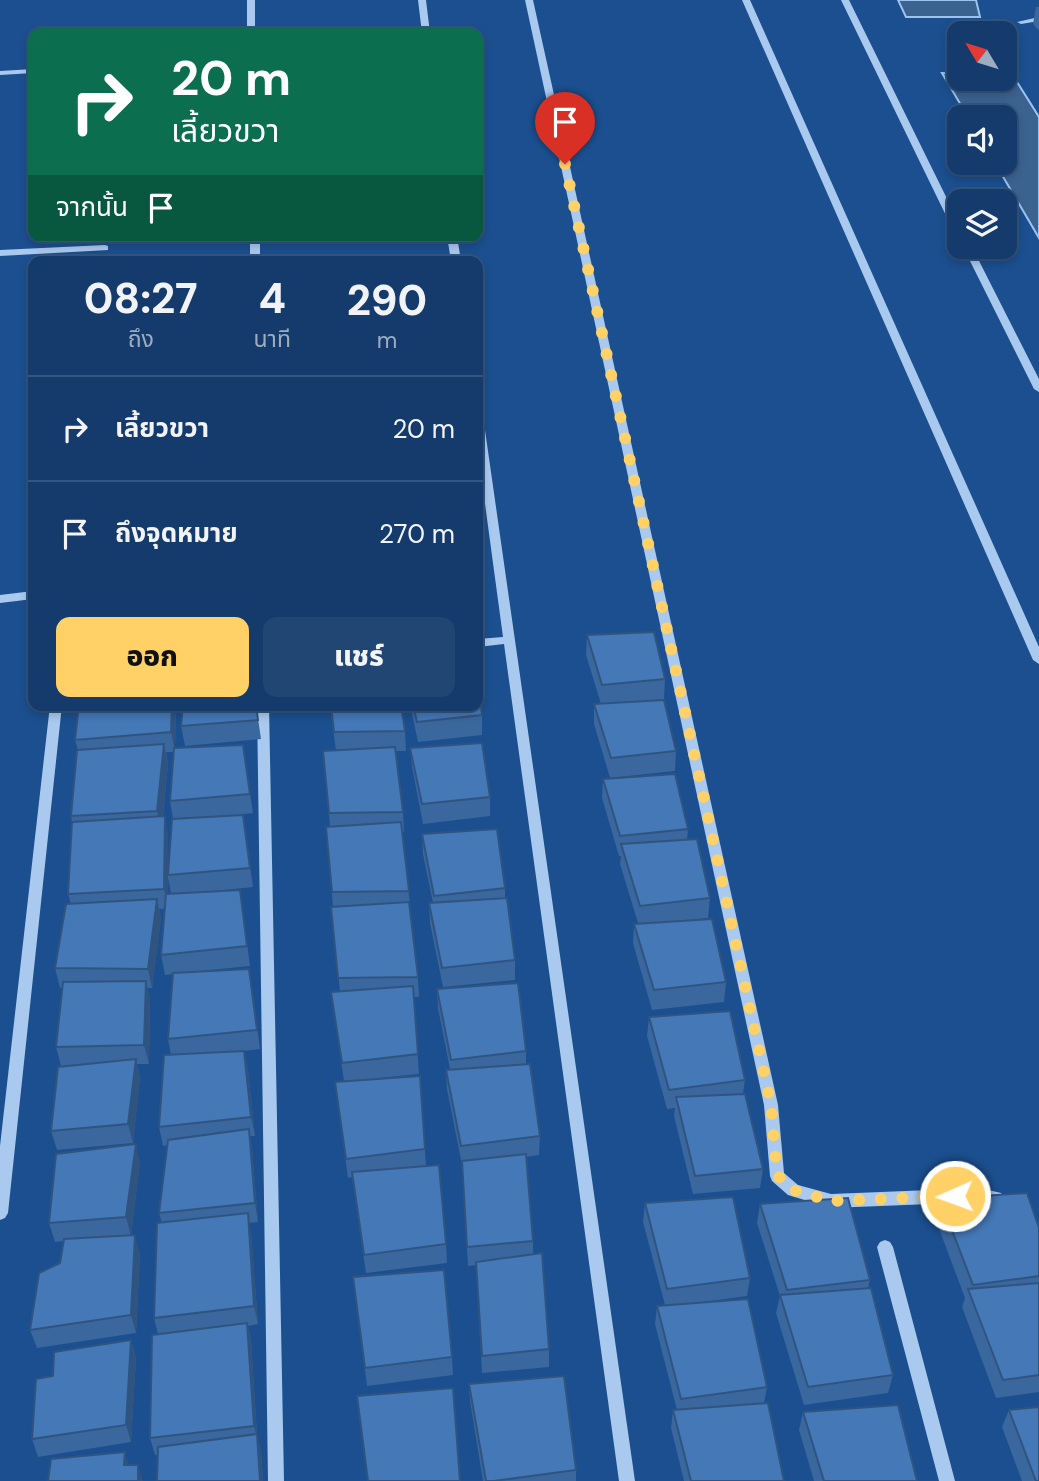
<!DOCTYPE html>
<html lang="th">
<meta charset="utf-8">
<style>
:root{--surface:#143b6b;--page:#214673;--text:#f1f3f6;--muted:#9dadc1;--line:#33557e;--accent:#ffd166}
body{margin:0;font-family:"DM Sans","Noto Sans Thai",sans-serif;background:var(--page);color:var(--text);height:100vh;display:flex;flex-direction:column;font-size:26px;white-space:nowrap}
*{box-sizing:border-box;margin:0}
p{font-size:23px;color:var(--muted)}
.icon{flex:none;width:38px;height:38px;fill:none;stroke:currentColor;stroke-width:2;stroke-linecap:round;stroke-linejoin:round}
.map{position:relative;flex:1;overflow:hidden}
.drawer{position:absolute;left:28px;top:256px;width:455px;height:455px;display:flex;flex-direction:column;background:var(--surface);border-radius:14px;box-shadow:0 4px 10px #0003,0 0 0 2px var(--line)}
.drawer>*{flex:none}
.top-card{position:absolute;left:28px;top:28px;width:455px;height:214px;border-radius:14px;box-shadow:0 4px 10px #0003,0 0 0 2px var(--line);background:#0b6e4f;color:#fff;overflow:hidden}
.needle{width:46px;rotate:308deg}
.buttons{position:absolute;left:947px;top:21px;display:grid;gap:14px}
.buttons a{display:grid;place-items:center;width:70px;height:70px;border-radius:14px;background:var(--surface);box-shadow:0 4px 10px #0003,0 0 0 2px var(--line);font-size:35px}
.pin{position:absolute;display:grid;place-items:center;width:60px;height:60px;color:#fff;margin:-72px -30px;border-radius:50% 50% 50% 0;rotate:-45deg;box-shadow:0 0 7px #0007}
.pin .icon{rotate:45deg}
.me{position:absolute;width:77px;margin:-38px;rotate:268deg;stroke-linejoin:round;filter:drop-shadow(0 0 5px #0008)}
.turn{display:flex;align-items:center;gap:24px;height:147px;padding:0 28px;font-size:32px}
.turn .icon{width:91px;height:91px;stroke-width:2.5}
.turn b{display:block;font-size:49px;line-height:60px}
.then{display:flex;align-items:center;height:66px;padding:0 28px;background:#0003;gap:14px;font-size:26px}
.eta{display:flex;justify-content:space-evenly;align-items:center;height:119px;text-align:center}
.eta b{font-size:42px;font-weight:800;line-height:49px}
.button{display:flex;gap:14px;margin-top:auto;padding:14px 28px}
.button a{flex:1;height:80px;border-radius:14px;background:var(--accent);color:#111;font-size:28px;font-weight:800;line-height:80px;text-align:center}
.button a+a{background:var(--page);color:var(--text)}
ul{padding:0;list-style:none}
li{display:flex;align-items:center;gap:21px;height:105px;padding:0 28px;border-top:2px solid var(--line)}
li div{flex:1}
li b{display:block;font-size:26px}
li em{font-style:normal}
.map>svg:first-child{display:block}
</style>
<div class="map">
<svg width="1039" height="1481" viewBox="0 0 1039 1481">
<rect width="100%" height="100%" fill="#1b4f8f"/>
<!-- water -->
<path fill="#3c6290" stroke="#9cc4f0" stroke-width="2" d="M898,0H976L980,17H906Z
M942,73L959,74V79H1004L1005,74H1012L1039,117V238L995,163H1004V117H968Z"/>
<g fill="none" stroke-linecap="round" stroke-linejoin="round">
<!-- minor -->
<path fill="#a9c9ee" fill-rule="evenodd" d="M247,0H255V33H247Z
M418,0H426L430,33H422Z
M525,0H533L778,1105L784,1173L798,1185L831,1194L980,1188L1001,1193L1004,1198L1001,1203L996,1205L980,1202L831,1208L788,1195L772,1181L770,1176L764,1105Z
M742,0H750L1039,647V664L1033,660Z
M841,0H849L959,223V235L954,232Z
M1039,17V21L1021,24L1017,22Z
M33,69V73L0,75V71Z
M250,236H260V261H250Z
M447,236H457L461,261H451Z
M105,245L108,246V250L0,256V250Z
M963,247H972L1039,379V392L1034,389Z
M478,413L483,416L635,1481H619L504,644L478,647V639L503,637L478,452Z
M33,591V599L0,603V595Z
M50,705H62L8,1213L5,1218L0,1220V1146Z
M257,705H269L284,1481H268Z
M885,1240L890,1242L893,1247L955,1481H939L877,1247L880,1242Z"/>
</g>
<!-- wall -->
<path fill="#3a679d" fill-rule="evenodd" d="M1036,7H1039V31L1033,24Z
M587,635L665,679L664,699L630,702L676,751L675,771L610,778L594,724V704H601L586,655Z
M176,705L175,748L243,745L253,813L226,816L243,815L253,887L215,891L240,890L250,966L190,972L252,988L260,1049L244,1051L248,1070L255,1136H250L252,1148L258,1222L249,1223L251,1232L258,1324L248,1326L251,1341L257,1435L261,1452L263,1481H157L158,1455H155L150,1438L158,1334L154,1318L162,1223L159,1213L168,1145L163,1146L159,1127L171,1055L168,1039L173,974L165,975L161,955L165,909H159L161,918L152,988H147L150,1000L149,1064H137L140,1078L133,1143L57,1150L51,1131L61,1066L56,1047L63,988H60L55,968L71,904L68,894L72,822L71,816L78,750L75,740ZM166,752H174L170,801L173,819L168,869V836L163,816L168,764ZM168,878L171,893H168Z
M256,705L261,739L185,746L181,726Z
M330,705L405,731L406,751H396L403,812L404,832H402L418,977L419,997H414L419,1074L369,1079L420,1076L426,1166L446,1244L447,1263L366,1273L352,1177L348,1178L335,1082L344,1081L331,992H340L331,907H333L326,827L330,826L323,751H336Z
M410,705H478L482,715V735L418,742Z
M410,748L490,797V816L423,824L412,767Z
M603,779L688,829L687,840L710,898L708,918L688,920L726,982L724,1002L652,1010L633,943L634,924L638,923L620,864L621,856H619L602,798Z
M422,834L505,888V898L515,960V980L443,987L430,923L429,903H433L423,854Z
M437,989L526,1051V1064L540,1136L539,1155L526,1157L533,1241V1254L549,1349V1367L482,1373L476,1265L468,1266L462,1164V1165L447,1089L446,1070L450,1069L438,1008Z
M649,1017L745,1080L743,1094L763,1169L760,1188L693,1194L674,1116L675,1108L667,1109L647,1036Z
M140,1163L131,1235L140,1254L136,1333L37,1348L30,1330L60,1263L64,1241L55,1242L49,1223Z
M940,1199L1039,1228V1392L996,1398L962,1307L965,1298L935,1218Z
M645,1203L750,1278L747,1296L696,1303L767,1387L764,1403L784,1481H684L671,1428L673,1410H677L655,1324L657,1306L665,1305L643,1222Z
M760,1204L870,1280L868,1288L893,1375L888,1393L804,1405L776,1313L780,1296L757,1223Z
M353,1277L452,1357L453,1375L367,1386Z
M131,1340L136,1358L131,1442L38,1457L32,1439L53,1376Z
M469,1384L576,1470V1481H483L470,1401Z
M1009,1410L1039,1481H1022L1002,1427Z
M803,1412L917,1481H814L799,1430Z"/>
<!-- shaded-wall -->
<path fill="#305480" d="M172,705H176L175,752L171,732Z
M164,744L168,764L161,831L157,811Z
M165,816L168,836V909L164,889Z
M157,899L161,918L152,988L148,969Z
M146,981L150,1000L149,1064L144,1045Z
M244,1051L248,1070L255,1136L251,1117Z
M136,1059L140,1078L133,1143L128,1124Z
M249,1129L252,1148L258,1222L255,1203Z
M136,1144L140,1163L131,1236L126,1217Z
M248,1213L251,1232L258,1324L254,1306Z
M135,1235L140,1254L136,1333L131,1315Z
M247,1323L251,1341L257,1435L261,1452L263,1481H260L258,1443L254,1426Z
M131,1340L136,1358L131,1442L126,1425Z
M125,1452L130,1469L124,1465Z
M138,1465L143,1481H138Z"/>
<!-- building -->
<path fill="#4478b7" stroke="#305480" stroke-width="2" d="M654,632L665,679L602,685L587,635Z
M478,685L482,715L417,722L413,705H478Z
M664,700L676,751L611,758L594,704Z
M79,705H172L171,732L75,740Z
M183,705H256L258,720L181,726Z
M331,705H401L405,731L334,732Z
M482,743L490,797L422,804L410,748Z
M164,744L157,811L71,816L77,750Z
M243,745L250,794L170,801L174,748Z
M395,747L403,812L329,813L323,751Z
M675,774L688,829L620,836L603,779Z
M243,815L250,868L168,875L172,819Z
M165,816L164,889L68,894L72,822Z
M401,822L409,891L332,892L326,827Z
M497,829L505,888L434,896L422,834Z
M697,839L710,898L640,906L621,844Z
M240,890L247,946L161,955L166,894Z
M507,898L515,960L442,968L429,903Z
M157,899L148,969L55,968L66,904Z
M409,902L418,977L338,978L331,907Z
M712,919L726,982L654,990L634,924Z
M249,969L257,1030L168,1039L173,973Z
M146,981L144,1045L56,1047L63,982Z
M518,983L526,1051L451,1060L437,989Z
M413,986L418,1054L342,1063L331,992Z
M730,1011L745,1080L669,1090L649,1017Z
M244,1051L251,1117L159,1127L164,1055Z
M136,1059L128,1124L51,1131L58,1067Z
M530,1064L540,1136L461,1146L446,1070Z
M420,1076L425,1149L346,1159L335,1082Z
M745,1094L763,1169L695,1176L676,1097Z
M249,1129L255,1203L159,1213L168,1140Z
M136,1144L126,1217L49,1223L56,1154Z
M526,1154L533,1241L467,1247L462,1161Z
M439,1165L446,1244L364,1255L352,1172Z
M1027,1193L1039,1228V1276L973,1285L940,1199Z
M733,1197L750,1278L667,1289L645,1203Z
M848,1198L870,1280L787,1290L760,1204Z
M248,1213L254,1306L154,1318L157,1223Z
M135,1235L131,1315L30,1330L39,1273L60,1263L64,1239Z
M542,1253L549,1349L482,1356L476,1262Z
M444,1270L452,1357L365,1368L353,1277Z
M1039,1283V1375L1003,1380L968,1289Z
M871,1288L893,1375L808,1387L780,1295Z
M748,1299L767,1387L681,1399L657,1306Z
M247,1323L254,1426L150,1438L152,1335Z
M131,1340L126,1425L32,1439L36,1379L53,1376L54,1352Z
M564,1376L576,1470L494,1481H486L469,1384Z
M453,1388L460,1481H368L357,1396Z
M768,1403L784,1481H691L673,1410Z
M898,1405L917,1481H824L803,1412Z
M1039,1407V1481H1036L1009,1410Z
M257,1434L260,1481H157L158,1447Z
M125,1452L124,1465H138V1481H48L51,1459Z"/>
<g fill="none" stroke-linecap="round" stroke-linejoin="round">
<!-- route -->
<path stroke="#ffd166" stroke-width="12" stroke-dasharray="0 21.6" d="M565,164L771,1105L777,1175L793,1190L831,1201L955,1196"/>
</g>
</svg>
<div class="buttons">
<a><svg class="needle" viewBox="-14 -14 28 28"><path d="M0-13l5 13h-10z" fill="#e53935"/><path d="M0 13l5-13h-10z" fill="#9dadc1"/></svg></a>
<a><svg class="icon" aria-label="sound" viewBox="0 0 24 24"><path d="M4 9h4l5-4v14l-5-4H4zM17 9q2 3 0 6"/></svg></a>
<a><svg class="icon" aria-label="layers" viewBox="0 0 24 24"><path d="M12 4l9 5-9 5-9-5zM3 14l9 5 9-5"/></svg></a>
</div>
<div class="pin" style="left:565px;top:164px;background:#d93025"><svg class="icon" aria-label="arrive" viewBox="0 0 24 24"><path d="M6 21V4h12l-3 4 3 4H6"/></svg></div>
<svg class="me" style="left:955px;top:1196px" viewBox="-20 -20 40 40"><circle r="17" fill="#ffd166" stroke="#fff" stroke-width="3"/><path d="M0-11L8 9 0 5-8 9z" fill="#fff"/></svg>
<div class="top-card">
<div class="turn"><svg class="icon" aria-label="right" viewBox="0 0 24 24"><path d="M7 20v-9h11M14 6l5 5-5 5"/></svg><div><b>20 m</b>เลี้ยวขวา</div></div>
<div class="then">จากนั้น<svg class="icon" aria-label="arrive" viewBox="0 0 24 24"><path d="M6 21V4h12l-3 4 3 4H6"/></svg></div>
</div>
<section class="drawer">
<div class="eta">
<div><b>08:27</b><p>ถึง</p></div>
<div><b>4</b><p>นาที</p></div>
<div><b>290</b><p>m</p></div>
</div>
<ul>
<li><svg class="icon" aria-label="right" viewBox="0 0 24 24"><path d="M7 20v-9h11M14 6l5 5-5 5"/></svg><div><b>เลี้ยวขวา</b></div><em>20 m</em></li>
<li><svg class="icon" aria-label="arrive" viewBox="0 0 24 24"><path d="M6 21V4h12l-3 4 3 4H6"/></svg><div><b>ถึงจุดหมาย</b></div><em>270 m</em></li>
</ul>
<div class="button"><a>ออก</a><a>แชร์</a></div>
</section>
</div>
